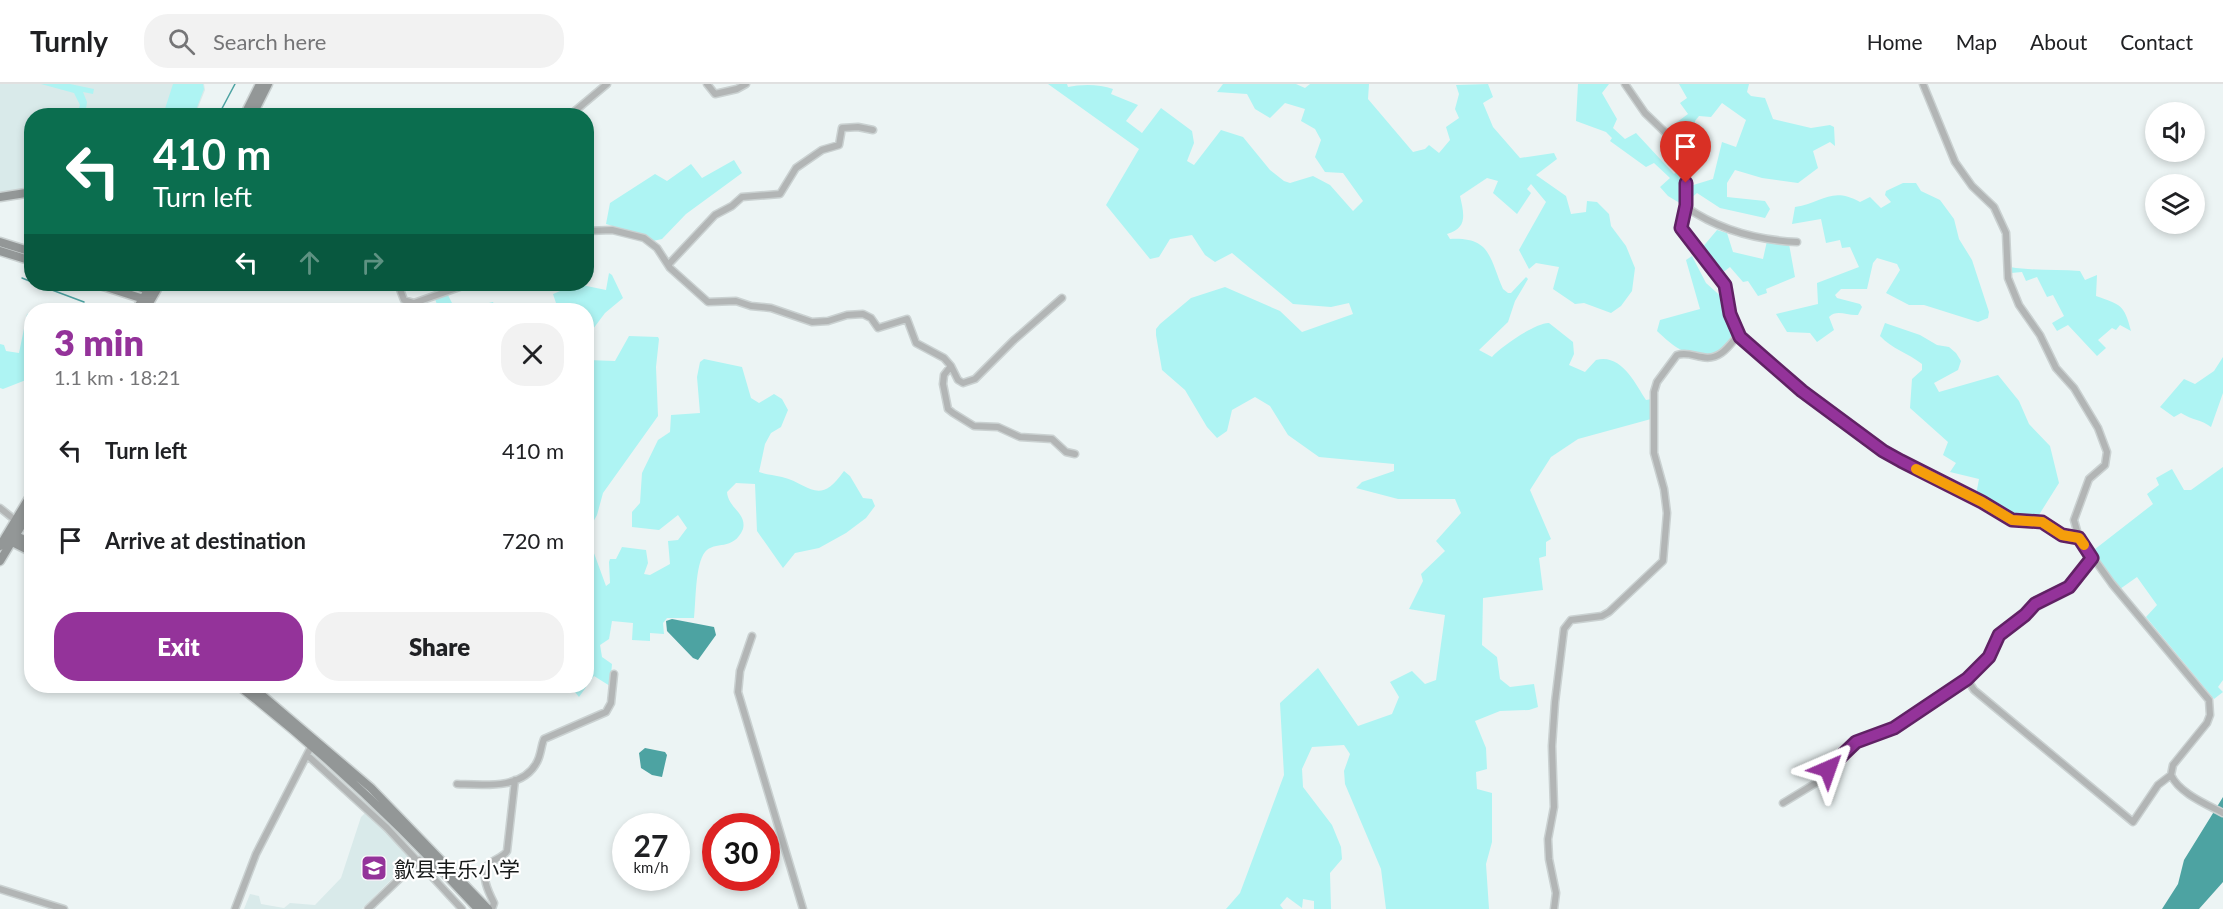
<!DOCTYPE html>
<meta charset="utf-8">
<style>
:root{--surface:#fff;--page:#f2f2f2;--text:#202124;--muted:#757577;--line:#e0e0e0;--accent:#94339a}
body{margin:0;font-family:Lato,"Noto Sans SC",sans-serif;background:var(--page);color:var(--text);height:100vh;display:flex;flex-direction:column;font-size:22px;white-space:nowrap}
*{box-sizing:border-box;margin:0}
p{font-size:20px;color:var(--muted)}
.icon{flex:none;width:33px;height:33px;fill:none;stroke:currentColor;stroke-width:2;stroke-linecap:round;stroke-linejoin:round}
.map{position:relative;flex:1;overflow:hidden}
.details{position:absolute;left:24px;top:219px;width:570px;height:390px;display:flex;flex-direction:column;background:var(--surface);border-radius:24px;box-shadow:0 3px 9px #0003}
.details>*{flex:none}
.guide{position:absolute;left:24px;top:24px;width:570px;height:183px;border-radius:24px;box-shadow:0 3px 9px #0003;background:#0b6e4f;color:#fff;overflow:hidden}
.fabs{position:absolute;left:2145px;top:18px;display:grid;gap:12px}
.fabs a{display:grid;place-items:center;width:60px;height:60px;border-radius:50%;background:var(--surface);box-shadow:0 3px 9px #0003;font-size:30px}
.speed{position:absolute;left:612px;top:729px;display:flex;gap:12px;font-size:30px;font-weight:700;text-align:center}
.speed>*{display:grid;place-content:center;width:78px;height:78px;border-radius:50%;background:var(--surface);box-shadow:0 3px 9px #0003;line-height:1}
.speed small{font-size:15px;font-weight:400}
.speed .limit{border:9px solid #d22;background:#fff;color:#111}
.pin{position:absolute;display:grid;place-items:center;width:51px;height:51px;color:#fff;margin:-62px -26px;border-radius:50% 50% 50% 0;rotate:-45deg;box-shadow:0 0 6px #0007}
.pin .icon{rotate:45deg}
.me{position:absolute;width:66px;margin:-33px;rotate:43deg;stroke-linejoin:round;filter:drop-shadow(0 0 4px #0008)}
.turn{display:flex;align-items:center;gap:21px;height:126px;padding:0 30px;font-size:27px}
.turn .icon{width:78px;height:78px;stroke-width:2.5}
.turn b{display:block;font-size:42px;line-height:51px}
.lanes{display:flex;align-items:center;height:57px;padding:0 30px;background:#0003;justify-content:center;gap:30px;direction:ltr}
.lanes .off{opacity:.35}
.round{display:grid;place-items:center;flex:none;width:63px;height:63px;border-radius:24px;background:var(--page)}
.head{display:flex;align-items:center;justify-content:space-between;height:102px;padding:0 30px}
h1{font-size:36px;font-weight:800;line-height:45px;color:var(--accent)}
.button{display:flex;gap:12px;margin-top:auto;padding:12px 30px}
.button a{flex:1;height:69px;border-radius:24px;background:var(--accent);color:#fff;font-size:24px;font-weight:800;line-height:69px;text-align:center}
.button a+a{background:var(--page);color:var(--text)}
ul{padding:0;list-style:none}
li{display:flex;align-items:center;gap:18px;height:90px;padding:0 30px}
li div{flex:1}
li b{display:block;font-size:22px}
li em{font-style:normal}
header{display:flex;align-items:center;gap:36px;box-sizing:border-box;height:84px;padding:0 30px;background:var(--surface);border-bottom:2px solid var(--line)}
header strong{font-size:28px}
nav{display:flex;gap:33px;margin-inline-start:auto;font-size:21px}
.search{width:420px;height:54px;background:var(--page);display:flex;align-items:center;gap:15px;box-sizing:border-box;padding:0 21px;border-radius:24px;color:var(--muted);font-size:22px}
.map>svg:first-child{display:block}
</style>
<header>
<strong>Turnly</strong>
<div class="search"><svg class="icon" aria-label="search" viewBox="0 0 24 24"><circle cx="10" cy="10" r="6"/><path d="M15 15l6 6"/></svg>Search here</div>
<nav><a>Home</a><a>Map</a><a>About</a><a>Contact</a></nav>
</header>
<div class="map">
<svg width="2223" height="825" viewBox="0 0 2223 825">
<rect width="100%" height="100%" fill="#ecf4f4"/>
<!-- built -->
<path fill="#d9eaea" d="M0,0H204L205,6L195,31L32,32L31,105L0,110Z
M367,727L413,774L362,825H244L250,810L259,812L261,820L284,824L290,819L315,821L341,794L361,733Z"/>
<!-- green -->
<path fill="#aef4f3" d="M41,0H70L94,5L93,10L83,8L87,18L85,31H76L80,21L74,9Z
M173,0H203L204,5L194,31H163Z
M1048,0H1067L1068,3C1081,0 1100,0 1113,5L1111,10L1138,21L1126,37L1142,49L1161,24L1192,47L1194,59L1187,77L1194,81L1221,46L1243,53L1270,86L1284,97L1290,99L1313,92L1330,101L1353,127L1363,117L1343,89L1325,88L1315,73L1321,56L1315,45L1301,37L1305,25L1285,19L1270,34L1255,25L1247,10L1217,8L1223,0H1296L1305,4L1310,0H1369L1368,15L1413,68L1425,65L1429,61L1439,69L1450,56L1446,43L1459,34L1455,25L1459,10L1456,1L1488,0L1493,13L1483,19L1493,43L1520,74L1554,69L1557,75L1536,91L1566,112L1571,130L1586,128L1587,117L1597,118L1609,130L1611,142L1626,162L1635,184L1632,207L1621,222L1611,229L1584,219L1575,220L1553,205L1559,183L1536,179L1529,185L1519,166L1546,118L1531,100L1527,105L1531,109L1517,130L1493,109L1498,97L1487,94L1460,112C1464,130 1468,144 1447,150L1450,155C1491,153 1489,173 1503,205L1508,209H1511L1526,193L1528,195L1515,217L1508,238L1479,266L1492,273C1500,263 1537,238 1549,239L1573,258L1574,270L1569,281L1585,288L1596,276C1621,269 1635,299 1646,316L1652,315L1651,335L1578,355L1551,373L1530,406L1551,455L1546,458V472L1539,474L1543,506L1483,514L1482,561L1497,573L1500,595L1510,603L1534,600L1538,623L1529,626L1500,627L1475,637L1486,664L1487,685L1476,688L1477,705L1492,709V758L1486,780L1489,825H1386L1381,785L1345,700L1344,687L1350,670L1344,661L1312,663L1302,685L1303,703L1332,741L1341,763L1342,775L1330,789L1331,825H1314V817L1303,815L1302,824L1287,813L1280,821L1283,825H1226L1240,809L1284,691L1280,619L1318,584L1358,642L1392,630L1399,613L1390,598L1412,587L1425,600L1436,596L1445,531L1409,525L1423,497L1421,490L1445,467L1436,457L1461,429L1455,415H1398L1356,404L1362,398L1394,387V380L1319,373L1288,351L1270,322L1255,313L1232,326L1227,347L1217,354L1207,343L1185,306L1162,286L1156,251V245L1160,240L1191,214L1225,203L1280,227L1302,248L1353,230L1349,219L1331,223L1293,220L1232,169L1215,178L1205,171L1192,151L1170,155L1159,173L1150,175L1106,121L1139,65Z
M1578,0H1609L1602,9L1617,35L1613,44L1625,55L1636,49L1674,90L1679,86L1683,97V121L1668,112L1660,103L1670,94L1654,79L1646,83L1610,57L1612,54L1606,48L1576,37Z
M1679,0H1749L1747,8L1751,12L1765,14L1773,35L1811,44L1830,41L1834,43L1835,62L1830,58L1813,67L1818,84L1798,99L1762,94L1735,86L1727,99V113L1765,117L1770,125L1765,134L1720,124L1697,109L1690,115V102L1713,95L1722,58L1736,63L1746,36L1722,19L1711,33L1699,32L1695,37V45L1682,50L1673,41L1688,30L1680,19L1687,14Z
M734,76L742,89L686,130L662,155L653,157L647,152L606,140L610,119L655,90L667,97L691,80L702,94Z
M1903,99H1916L1921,107L1940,116L1954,135L1959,155L1972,176L1989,228L1988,234L1978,238L1924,221H1909L1886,209L1900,186L1897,180L1877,174L1873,179L1867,205H1841L1835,211L1837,214L1860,220L1862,223L1858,231C1847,232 1837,225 1829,233L1834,246L1817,258L1810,249L1787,248L1776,230L1818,220L1817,199L1859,183L1850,163L1842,164L1840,156L1826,159L1821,135L1792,140L1795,123C1823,119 1831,102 1860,118L1870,113L1881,124L1891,118L1885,111L1886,107Z
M1717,146L1727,149L1733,168L1763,175L1767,157L1789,160L1795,193L1766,205L1767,209L1758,212L1748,197L1743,198L1730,183L1722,189L1701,165Z
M1692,172L1706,199L1725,216L1727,230L1735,250L1718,270C1688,273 1678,267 1657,247L1660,236L1700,225L1686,176Z
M2010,183C2033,187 2057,185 2080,187L2085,196L2097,191L2096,212C2121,221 2124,220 2131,247L2120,241L2116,246L2112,244L2098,256L2106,264L2097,272L2068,241L2057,247L2052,239L2064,232L2053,211L2047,213L2037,193L2026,197L2022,188L2011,189Z
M609,189L612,191L623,214L605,229L587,253L586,226H536L556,219L553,210L577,200L606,206Z
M448,211L452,219L468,224L493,218L497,226H439L435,215Z
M31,229V294L3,305L0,304V260L4,261L6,267L19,269L27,230Z
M1885,239L1920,251L1937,261L1949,263L1956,269L1961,277L1958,286L1934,299L1939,308L1998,291L2019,317L2029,340L2050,362L2059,399L2037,434C2013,436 1996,423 1976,411L1979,395L1950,388L1956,379L1943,371L1948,358L1910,324L1912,295L1922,286V280C1908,269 1892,265 1880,252Z
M629,252L658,253L659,255L656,283L658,332L603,409L597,431L587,449V276L615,277Z
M2223,273V309L2211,343C2202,336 2192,336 2181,329L2174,333L2160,323L2184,295L2195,300L2214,287Z
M704,275L742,283L751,314L759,319L774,310L782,315L788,326L781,343L771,349L765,360L759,388C767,391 774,391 782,393C810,400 819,423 844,387L850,392L863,414L872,415L875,422L866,434L846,449L819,464L795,469L783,484L757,447L755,400L736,399L727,408C728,424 747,429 743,445C733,468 715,456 705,468C695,480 696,518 694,534H667L663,539L664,550L650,549V557L632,556L633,539L612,537L609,555L600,561L602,573L612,580L610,602L594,592L579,613L570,602H586L587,450L606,502L610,499L609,478L610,475H616L622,463L646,466L648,479L644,490L650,491L670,480L668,457L678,456L687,444L678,431L659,446L632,443V428L640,419L642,389L658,356L670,348L671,331L700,329L697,293L700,278Z
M2223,383V596L2218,603L2223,608L2214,615L2146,533L2157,521L2137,493L2120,505L2090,469L2153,420L2147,410L2159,401L2156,394L2172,385L2184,406H2191Z"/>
<!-- water -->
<path fill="#4da3a2" d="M672,535L714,543L716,551L698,576L693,574L667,547L666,537Z
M645,664L665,668L667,671L662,693L652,691L641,684L639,669Z
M2223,713V798L2199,825H2162L2178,800L2184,776Z"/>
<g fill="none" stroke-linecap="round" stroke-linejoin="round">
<!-- stream -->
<path stroke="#4da3a2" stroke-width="1.5" d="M218,32L235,0
M22,194L32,198
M36,200L84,218"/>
<!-- street casing -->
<g stroke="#cad1d1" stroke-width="9">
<path id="street" d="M707,0L715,10L737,5L746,0
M1625,0L1645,29L1669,52L1686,99V121L1681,144L1725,201L1730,230L1740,253L1802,307L1883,367L1901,377L1982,418L2012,436L2042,438L2063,451L2079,454
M1923,0L1955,78L1972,102L1994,123L2006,149L2008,194L2019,221L2040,251L2056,284L2074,304L2098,344L2107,368L2105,381L2089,395L2074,436L2079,454L2112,500L2209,616L2210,631L2207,639L2173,681L2171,691C2179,709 2206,720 2223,729
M569,32L607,0
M1686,123C1719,146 1756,156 1797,158
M586,147L612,146L644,154L657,164L670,184L708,218L736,217L751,222L771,224L812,238L828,237L847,231L863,230L871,234L878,244L907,235L916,259L944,274L951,282L958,296L963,299L975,295L1013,257L1062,214
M668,181L715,131L732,122L742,113L780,110L796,84L822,66L839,61L842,44L858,43L873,46
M398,200L404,216L414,219L468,200
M951,282L944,291L943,300L948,325L953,329L974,342L998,343L1020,353L1052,355L1066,368L1075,370
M0,424L15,436
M752,552L740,587L738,608L803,825
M1967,595L1974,606L2133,738L2158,701L2171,691
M307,671L387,744L462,825
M457,700C483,701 523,706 537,678C541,671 541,662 544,655L606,628L611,619L614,590
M1783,719L1816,699L1855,658L1894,644L1967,595L1989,572L1999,551L2025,531L2035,520L2069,503L2092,474
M0,805L64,825
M235,825L256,770L312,661
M368,825L419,776
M492,825L494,819C489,809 480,792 488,781C493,775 503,774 507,767L515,696
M1554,825L1556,809L1549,775L1548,755L1554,723L1552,662L1555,618L1564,545L1571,536L1602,532L1609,528L1663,477L1667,429L1664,405L1654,369V308L1657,298L1677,271C1687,268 1694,272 1702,273C1720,277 1729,262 1739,250"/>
</g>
<!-- secondary casing -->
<g stroke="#cad1d1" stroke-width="11">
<path id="secondary" d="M244,32L260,0
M252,32L268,0
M0,113L32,108
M0,158L32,168
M0,167L32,177
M97,200L150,217
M128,200L152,207
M136,226L152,200
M145,226L160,200
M11,449L32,460
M8,456L32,468
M0,462L32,409
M0,477L32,424
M239,602C325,669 404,744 478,825
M251,602L371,704L488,825"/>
</g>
<!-- street -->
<use href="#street" stroke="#b2b5b5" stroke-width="6"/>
<!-- secondary -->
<use href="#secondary" stroke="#939797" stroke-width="8"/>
</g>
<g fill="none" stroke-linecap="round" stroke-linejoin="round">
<!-- route casing -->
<g stroke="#602164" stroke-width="15">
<path id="route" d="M1686,99V121L1681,144L1725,201L1730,230L1740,253L1802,307L1883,367L1901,377L1982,418L2012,436L2042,438L2062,451L2079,454L2092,474L2069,503L2035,520L2025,531L1999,551L1989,573L1967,595L1894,644L1856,658L1828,685"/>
</g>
<!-- route -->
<use href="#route" stroke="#94339a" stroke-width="10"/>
<!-- slow -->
<path stroke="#f59e0b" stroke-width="10" d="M1916,385L1982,418L2012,436L2042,438L2062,451L2079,454L2084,461"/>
</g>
<!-- icons -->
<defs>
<g id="school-square" transform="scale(1.35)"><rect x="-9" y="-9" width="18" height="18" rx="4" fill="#94339a" stroke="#fff"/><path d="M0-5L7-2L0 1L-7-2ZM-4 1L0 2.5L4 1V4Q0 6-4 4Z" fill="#fff"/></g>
</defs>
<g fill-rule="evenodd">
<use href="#school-square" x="374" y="784"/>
</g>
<g text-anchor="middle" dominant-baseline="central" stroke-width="4.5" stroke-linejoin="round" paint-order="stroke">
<!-- poi labels -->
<g font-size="21" fill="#171a1a" stroke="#fff" text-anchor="start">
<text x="394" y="784">歙县丰乐小学</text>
</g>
</g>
</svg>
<div class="fabs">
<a><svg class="icon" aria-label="sound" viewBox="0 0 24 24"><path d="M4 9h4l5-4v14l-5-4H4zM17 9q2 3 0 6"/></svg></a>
<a><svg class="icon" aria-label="layers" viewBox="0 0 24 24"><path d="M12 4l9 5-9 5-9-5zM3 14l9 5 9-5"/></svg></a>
</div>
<div class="speed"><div>27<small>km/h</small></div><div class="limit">30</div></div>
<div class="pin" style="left:1686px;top:99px;background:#d93025"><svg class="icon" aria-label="arrive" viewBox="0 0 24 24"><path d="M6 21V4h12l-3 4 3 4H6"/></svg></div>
<svg class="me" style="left:1828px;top:685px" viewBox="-20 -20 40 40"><path d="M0-17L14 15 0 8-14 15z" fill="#94339a" stroke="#fff" stroke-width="4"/></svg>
<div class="guide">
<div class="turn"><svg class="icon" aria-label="left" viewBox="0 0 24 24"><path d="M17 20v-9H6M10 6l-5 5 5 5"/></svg><div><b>410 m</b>Turn left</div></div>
<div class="lanes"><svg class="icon" aria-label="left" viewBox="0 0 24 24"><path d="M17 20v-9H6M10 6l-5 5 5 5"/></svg><svg class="icon off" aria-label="ahead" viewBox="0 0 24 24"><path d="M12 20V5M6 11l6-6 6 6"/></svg><svg class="icon off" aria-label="right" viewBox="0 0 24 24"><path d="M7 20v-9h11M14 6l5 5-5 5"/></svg></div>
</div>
<section class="details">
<div class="head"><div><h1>3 min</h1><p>1.1 km · 18:21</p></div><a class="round"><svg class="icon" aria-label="close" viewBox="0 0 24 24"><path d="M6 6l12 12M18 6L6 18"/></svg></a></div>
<ul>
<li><svg class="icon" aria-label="left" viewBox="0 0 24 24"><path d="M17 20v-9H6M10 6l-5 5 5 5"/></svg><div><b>Turn left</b></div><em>410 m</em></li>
<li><svg class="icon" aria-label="arrive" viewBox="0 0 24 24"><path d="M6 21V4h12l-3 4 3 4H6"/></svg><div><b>Arrive at destination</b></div><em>720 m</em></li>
</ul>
<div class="button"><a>Exit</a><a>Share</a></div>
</section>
</div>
